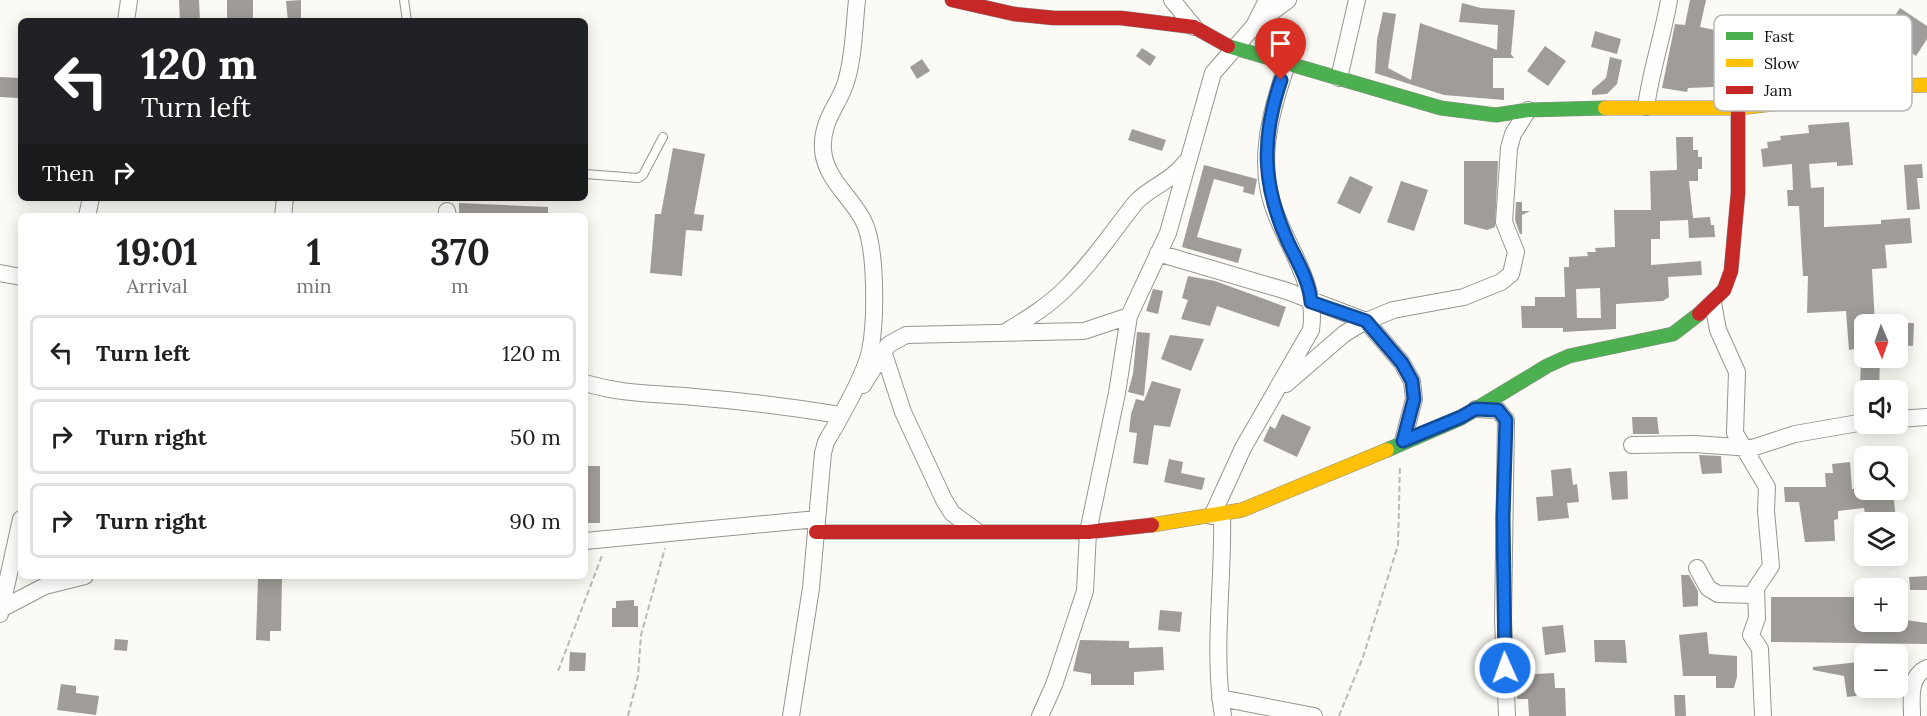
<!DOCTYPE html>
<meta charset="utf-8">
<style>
:root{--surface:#fff;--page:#f6f6f6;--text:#202124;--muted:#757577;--line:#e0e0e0}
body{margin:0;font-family:Lora,serif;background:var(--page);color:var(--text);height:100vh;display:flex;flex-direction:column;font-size:22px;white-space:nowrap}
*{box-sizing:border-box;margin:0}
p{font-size:20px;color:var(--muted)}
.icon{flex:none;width:33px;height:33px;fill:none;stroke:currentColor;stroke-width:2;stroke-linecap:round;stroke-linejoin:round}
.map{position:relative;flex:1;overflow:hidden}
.details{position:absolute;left:18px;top:213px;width:570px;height:366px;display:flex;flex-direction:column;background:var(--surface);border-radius:9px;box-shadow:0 3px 15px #0003}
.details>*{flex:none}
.hud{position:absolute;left:18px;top:18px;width:570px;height:183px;border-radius:9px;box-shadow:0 3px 15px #0003;background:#202124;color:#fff;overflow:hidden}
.needle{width:39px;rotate:178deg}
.controls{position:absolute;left:1854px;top:314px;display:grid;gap:12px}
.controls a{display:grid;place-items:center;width:54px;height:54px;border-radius:9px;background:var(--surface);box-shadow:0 3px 15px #0003;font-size:30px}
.pin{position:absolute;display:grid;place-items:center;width:51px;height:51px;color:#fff;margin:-62px -26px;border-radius:50% 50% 50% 0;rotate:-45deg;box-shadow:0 0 6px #0007}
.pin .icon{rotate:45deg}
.me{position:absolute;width:66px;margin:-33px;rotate:358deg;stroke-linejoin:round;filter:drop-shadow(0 0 4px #0008)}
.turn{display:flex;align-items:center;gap:21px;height:126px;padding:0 24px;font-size:27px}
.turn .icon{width:78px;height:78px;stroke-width:2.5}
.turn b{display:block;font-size:42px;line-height:51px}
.then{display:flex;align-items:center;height:57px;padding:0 24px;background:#0003;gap:12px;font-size:22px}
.eta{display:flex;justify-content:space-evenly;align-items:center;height:102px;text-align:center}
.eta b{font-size:36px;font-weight:700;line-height:42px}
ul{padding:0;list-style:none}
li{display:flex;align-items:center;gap:18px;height:75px;margin:0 12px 9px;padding:0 12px;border:3px solid var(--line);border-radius:9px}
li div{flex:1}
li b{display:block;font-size:22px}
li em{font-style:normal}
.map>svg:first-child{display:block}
</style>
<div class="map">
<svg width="1927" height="716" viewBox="0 0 1927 716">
<rect width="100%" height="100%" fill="#fcfaf4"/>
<!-- building -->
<path fill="#9f9c99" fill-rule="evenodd" d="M179,0H199L200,21H180Z
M227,0H253V21H227Z
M301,0V21H288L286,1Z
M1690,0H1706L1700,27L1715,30L1714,36L1729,39L1722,66L1737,65L1738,86L1688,88L1687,92L1662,88L1675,24L1685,25Z
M1462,3L1481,8L1515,10L1511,54L1514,58H1493V88H1504V100L1444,95L1375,73L1377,40L1383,12L1396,14L1388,68L1411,80L1420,23L1497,50L1498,25L1459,22Z
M1900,8L1927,26V39L1916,56L1883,34Z
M1595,31L1621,39L1617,54L1591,47Z
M1545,46L1566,61L1548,86L1527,71Z
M1142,48L1156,57L1150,66L1136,56Z
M1610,57L1622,60L1617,84L1607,94L1592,95V90L1606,78Z
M922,59L930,71L917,79L910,67Z
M0,77L21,78L18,98L0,97Z
M1849,122L1853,165L1837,166V162L1809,164L1811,188L1824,187V227L1881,224V220L1910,218L1912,243L1885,245L1887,268L1872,269L1875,324H1864V347L1849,350L1846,311L1807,313L1808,276H1803L1799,206H1788L1787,190H1793L1792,164L1763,167L1761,149L1768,148L1767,142L1781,140L1780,136L1809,133L1808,125Z
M1132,129L1166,140L1162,151L1128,140Z
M1676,137H1693V150H1698V157H1702V169H1698V181H1689L1693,218L1710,217L1711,225H1714L1715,237L1689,238L1688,220L1660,221V239H1651V265L1701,261L1702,275L1668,277L1669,297L1663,301L1616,304V329L1563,332V328H1522L1521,306H1535V297H1565L1564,267H1569V257L1588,256L1587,252H1596L1595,248L1615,247L1614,210H1651L1650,171L1677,170ZM1600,288L1601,318H1577L1576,289Z
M673,148L705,154L694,214L704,215L702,231L686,230L682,276L650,273L655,214H661Z
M1464,161H1498L1495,227L1487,230L1464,224Z
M1922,164L1923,178H1917L1920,209L1907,210L1904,165Z
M1204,165L1257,179L1254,195L1243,192L1244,187L1214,179L1197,237L1242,249L1238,263L1182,247Z
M1350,176L1373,187L1360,214L1337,203Z
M1401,181L1428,190L1414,231L1387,222Z
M1516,202H1522V211H1530L1522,215V234H1520L1515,220Z
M459,203L548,207V216H459Z
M1188,276L1215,281L1286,307L1279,327L1217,306L1210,326L1181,319L1188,300L1182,298Z
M1153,289L1163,291L1158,314L1146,311Z
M1898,323H1914L1913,346L1898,345Z
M1137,332L1150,333L1144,396L1128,392L1133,374Z
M1170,335L1204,339L1191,371L1161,359Z
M1861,357H1880L1879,390H1860Z
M1152,381L1181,389L1170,427L1154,425L1148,465L1133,463L1137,433L1129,432L1131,414L1136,399L1144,401Z
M1282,414L1311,427L1297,457L1263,441L1270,426L1275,429Z
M1632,417H1657L1659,434H1633Z
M1699,455L1721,456L1722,473L1702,474Z
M1169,459L1183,462L1181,473L1205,478L1202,490L1164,482Z
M1850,462L1852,489H1893L1896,522H1866L1864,508L1838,511V519L1834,520L1835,541L1805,542L1799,502H1785L1784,487H1826L1825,473H1833L1832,464Z
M585,466H600V523H585Z
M1571,468L1573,485L1577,484L1579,502L1567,503L1569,518L1538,521L1536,497L1553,496L1551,470Z
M1627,471L1628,499L1612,500L1609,472Z
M1681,575H1689L1698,591V606L1683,607Z
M1927,576V590H1910L1909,577Z
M258,578L282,579L281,631H270V641L256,640Z
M1771,597H1864V621L1898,619L1927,623V644L1771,642Z
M634,600V606H638V627H612V608H616V601Z
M1160,610L1182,612L1180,632L1158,630Z
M1563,625L1566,652L1545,655L1542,627Z
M1707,632L1709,654L1737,656V677L1734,688H1716V676H1683L1679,635Z
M115,639L128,640L127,651L114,650Z
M1080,640L1129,641V648L1163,647L1164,670L1134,672V685H1091V674L1073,671Z
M1594,640H1625L1627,663L1595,662Z
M570,652L586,653L585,671H569Z
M1859,662L1863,695L1847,697L1844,676L1813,670V667Z
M1554,673L1555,688H1565L1566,716H1529L1528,699H1517L1516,675Z
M61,684L76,686V693L99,696L96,715L57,710Z
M1674,695H1685L1686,716H1675Z"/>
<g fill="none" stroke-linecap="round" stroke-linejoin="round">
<!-- lane casing -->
<g stroke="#969592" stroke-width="10">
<path id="lane" d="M404,0L407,21
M585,174L638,178L643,175L663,137"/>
</g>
<!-- street casing -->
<g stroke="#969592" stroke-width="18">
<path id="street" d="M1172,0L1194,27
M126,21L129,0
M1257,23L1288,0
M1339,78L1357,0
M1646,107C1651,70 1663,36 1669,0
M447,211L448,216
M87,216L91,198
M283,216L285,198
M1158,253L1287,291L1366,321L1402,363L1412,381L1414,399L1403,441
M0,273L21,277
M1713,303L1718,330L1737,372L1735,433L1767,487L1766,511L1771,566L1756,588L1757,618L1751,635L1760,649L1763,716
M1004,333C1025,320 1047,307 1065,289C1092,263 1113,231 1136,202C1153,185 1169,183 1186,162
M884,354L903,412L944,500L952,513L975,530
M585,383C625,395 654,393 694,397C743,401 792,407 840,415
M1286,384L1344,334L1362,323L1393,310L1464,297L1501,282L1511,274L1516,252L1504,222L1509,148L1513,134L1528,110
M863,385L888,345L906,335L1084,331L1129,316
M1476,409L1498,410L1506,420L1503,619L1507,716
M1898,419L1927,417
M1632,445L1694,444L1752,448L1795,434L1864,422
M1222,514C1224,582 1212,648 1223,716
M1212,516L1243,448L1311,330C1319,277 1276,236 1268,186C1261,145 1274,102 1287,64
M585,541L817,519
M1697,568L1708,588L1718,594L1754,595
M1,609L45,586L85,576
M0,614L21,519
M1220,698L1314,716
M791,716L811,588L823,453L826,442C839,420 865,375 870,351C876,322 877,246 863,220C851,197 825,178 823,150C821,120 839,105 846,82C854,56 854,27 857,0
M1040,716L1054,685L1085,591L1088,532L1117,393L1129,316L1168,233L1213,73L1254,26L1267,0
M1912,716C1912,698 1908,677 1927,668"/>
</g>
<!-- fast casing -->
<g stroke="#8c8b89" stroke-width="15">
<path id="fast" d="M1228,46L1441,108L1496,115L1528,110L1605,108
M1387,450L1461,418L1547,366L1569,356L1673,334L1699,314"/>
</g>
<!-- slow casing -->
<g stroke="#8c8b89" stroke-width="15">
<path id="slow" d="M1605,108H1738L1781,103L1829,84L1862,87L1927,85
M1152,525L1242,510L1387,450"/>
</g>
<!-- jam casing -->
<g stroke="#8c8b89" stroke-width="15">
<path id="jam" d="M952,0L1014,14L1054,18H1121L1194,27L1228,46
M1699,314L1724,290L1731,271L1738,193V108
M816,532H1088L1152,525"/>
</g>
<!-- path -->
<path stroke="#b9b9b8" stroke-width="2" stroke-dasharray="6 3" stroke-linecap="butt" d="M558,671L603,553
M628,716L638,676L641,635L665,548
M1339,716L1363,657L1398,545L1400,465"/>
<!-- lane -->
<use href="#lane" stroke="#fffefd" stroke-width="8"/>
<!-- street -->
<use href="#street" stroke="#fffefd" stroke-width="16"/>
<!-- fast -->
<use href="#fast" stroke="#4caf50" stroke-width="14"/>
<!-- slow -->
<use href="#slow" stroke="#ffc107" stroke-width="14"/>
<!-- jam -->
<use href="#jam" stroke="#c62828" stroke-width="14"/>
</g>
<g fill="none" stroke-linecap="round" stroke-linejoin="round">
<!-- route casing -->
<g stroke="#114b97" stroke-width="15">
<path id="route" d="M1281,80C1261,139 1262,185 1288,242C1297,261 1309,280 1311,302L1366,321L1402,363L1412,381L1414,399L1403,441L1461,417L1475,409L1498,410L1506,420L1503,517L1505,668"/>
</g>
<!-- route -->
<use href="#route" stroke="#1a73e8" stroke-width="10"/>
</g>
<!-- legend -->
<rect x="1714" y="15" width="198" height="96" rx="9" fill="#fff" stroke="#b7b7b7" stroke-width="1.5"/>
<rect x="1726" y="32" width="27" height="8" fill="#4caf50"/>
<rect x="1726" y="59" width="27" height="8" fill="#ffc107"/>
<rect x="1726" y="86" width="27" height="8" fill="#c62828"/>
<g font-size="16" fill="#0f0f0f">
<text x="1764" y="42">Fast</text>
<text x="1764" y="69">Slow</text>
<text x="1764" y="96">Jam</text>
</g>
</svg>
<div class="controls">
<a><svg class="needle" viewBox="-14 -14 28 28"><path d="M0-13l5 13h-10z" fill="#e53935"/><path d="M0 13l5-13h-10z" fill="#757577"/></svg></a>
<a><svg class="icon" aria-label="sound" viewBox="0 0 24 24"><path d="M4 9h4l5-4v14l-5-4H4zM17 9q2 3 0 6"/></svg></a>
<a><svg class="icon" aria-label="search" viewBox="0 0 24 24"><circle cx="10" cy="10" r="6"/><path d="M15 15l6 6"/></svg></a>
<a><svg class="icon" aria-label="layers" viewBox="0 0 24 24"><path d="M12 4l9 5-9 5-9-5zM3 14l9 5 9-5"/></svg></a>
<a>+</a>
<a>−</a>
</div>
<div class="pin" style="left:1281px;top:80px;background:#d93025"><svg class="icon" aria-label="arrive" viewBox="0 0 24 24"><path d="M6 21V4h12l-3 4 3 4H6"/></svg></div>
<svg class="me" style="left:1505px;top:668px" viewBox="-20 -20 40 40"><circle r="17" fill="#1a73e8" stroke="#fff" stroke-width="3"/><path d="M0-11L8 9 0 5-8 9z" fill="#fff"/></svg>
<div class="hud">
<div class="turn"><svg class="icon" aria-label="left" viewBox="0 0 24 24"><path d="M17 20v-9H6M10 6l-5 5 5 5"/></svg><div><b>120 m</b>Turn left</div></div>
<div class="then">Then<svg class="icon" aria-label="right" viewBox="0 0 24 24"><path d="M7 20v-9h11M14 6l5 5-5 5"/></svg></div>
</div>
<section class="details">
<div class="eta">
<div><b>19:01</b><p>Arrival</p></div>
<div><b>1</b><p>min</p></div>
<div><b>370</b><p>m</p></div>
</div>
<ul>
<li><svg class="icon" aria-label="left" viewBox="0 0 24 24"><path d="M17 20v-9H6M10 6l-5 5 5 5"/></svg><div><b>Turn left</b></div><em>120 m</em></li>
<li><svg class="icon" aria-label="right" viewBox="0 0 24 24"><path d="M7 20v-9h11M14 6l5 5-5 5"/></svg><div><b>Turn right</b></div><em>50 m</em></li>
<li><svg class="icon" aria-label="right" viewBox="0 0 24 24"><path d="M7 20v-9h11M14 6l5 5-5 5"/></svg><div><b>Turn right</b></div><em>90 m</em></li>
</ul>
</section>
</div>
